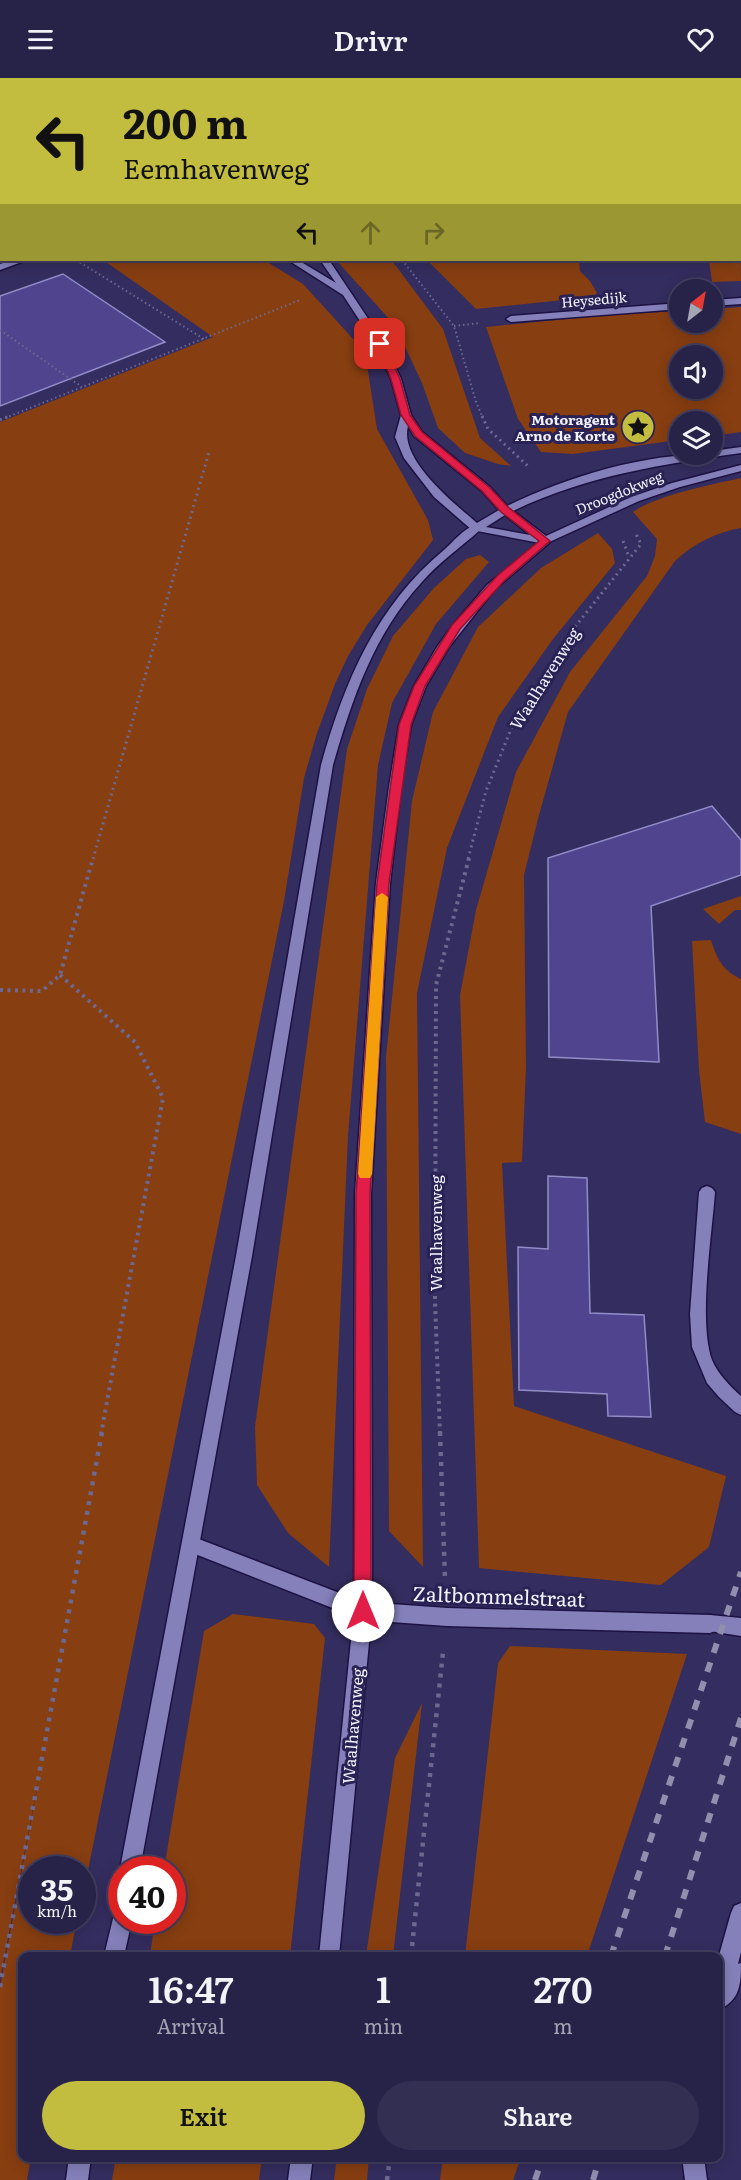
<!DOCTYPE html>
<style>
:root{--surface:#272247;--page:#332f52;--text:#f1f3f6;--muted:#a4a4b4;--line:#433f60;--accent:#c2bd3f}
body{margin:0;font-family:Literata,serif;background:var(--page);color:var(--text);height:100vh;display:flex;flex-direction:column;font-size:22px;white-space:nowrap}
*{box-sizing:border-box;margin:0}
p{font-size:20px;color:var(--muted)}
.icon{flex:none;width:33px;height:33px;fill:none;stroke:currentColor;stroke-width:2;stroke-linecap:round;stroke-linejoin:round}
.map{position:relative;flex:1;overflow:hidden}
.sheet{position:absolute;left:18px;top:1874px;width:705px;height:210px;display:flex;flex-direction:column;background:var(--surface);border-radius:12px;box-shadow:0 3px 15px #0003,0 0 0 2px var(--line)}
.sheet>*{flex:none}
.guide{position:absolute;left:0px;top:0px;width:741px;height:183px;box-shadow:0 3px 15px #0003,0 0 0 2px var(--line);background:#c2bd3f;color:#111;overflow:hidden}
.needle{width:39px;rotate:31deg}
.controls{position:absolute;left:669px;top:201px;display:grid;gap:12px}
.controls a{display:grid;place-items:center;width:54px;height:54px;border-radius:50%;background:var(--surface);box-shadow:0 3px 15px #0003,0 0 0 2px var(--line);font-size:30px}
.speed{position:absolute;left:18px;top:1778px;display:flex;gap:12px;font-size:30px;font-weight:700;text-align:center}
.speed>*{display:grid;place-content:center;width:78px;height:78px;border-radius:50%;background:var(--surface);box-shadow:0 3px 15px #0003,0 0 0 2px var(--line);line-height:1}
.speed small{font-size:15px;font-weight:400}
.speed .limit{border:9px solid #d22;background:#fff;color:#111}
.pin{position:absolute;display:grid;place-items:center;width:51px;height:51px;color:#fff;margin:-26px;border-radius:12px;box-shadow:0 3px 9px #0006}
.me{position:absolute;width:66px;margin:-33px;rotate:0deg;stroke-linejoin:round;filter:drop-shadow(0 0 4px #0008)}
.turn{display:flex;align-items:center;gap:21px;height:126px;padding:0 24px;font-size:27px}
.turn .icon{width:78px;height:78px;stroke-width:2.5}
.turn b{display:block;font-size:42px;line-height:51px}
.lanes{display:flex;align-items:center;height:57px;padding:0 24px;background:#0003;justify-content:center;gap:30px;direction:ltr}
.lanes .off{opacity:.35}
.eta{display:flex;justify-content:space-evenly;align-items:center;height:102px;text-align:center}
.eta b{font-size:36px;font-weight:600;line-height:42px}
.action{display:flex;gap:12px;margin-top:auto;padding:12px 24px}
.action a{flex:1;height:69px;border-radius:36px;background:var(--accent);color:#111;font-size:24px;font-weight:600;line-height:69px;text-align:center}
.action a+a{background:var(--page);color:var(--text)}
header{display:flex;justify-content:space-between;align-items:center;height:78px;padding:0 24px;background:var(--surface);font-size:27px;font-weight:600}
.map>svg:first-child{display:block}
</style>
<header><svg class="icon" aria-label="menu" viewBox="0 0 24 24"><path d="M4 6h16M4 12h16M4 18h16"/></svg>Drivr<svg class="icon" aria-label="heart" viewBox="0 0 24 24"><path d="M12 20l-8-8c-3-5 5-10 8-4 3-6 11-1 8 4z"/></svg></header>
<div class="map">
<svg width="741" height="2102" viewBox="0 0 741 2102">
<rect width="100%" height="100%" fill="#342d5f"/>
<!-- green -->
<path fill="#873e11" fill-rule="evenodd" d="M740,112L741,203L712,204L709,182H740Z
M103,182H264L303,206L365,274L377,351L428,442L433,462L367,547L348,578L335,606L316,658L304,700L284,823L83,1817L82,1791H32V1842H77L70,1878H22V2079H31L27,2102H0V1909L45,1669L0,1901V344L213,259Z
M336,182H390L396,188L443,251L480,360L511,388L498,386L465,375L438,350L422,305L399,256L391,243Z
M427,182H579L580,193L590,203L597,215L592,219L476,231Z
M741,229V354L713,358L712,344H680L679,362L573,376L541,374L518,341L486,249L605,237L679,233L680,244H712L713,231ZM680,278H712V310H680Z
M741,400V450C714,455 695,465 675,483L568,634L539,737L524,797L526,989L522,1084L502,1085L514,1328L726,1398L709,1469L661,1507L479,1490L460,917L476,832L516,694L570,594L647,498L655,478L657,461L633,434C655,418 713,406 741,400Z
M598,455L612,471L615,485L553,561L498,639L447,770L417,915L423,1489L389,1453L386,979L412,723L433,634L478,549L541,490Z
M480,477L489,484L436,546L392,625L378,687L348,1058L329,1489L288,1455L257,1407L255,1349L347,671L367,611L393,558L434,510L466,481Z
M741,818V832H735L719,846L703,831Z
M711,862C717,881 723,893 741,901V1056L705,1044L699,992L692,863Z
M233,1536L314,1546L325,1560L290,1878H150L155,1842H172V1791H164L204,1553Z
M510,1568L687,1576L587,1878H465L498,1585Z
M422,1625L393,1878H366L395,1680Z
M116,2079H262L259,2102H112Z
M337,2079H369L367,2102H334Z
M443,2079H521L513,2102H440Z"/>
<!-- building -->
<path fill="#4f448d" stroke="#928dc9" stroke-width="1.5" d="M63,196L165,264L0,328V218Z
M712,728L741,762V797L651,828L659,984L549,979L548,780Z
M548,1098L587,1100L590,1235L644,1237L651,1339L608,1338L607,1316L519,1312L518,1169L548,1171Z"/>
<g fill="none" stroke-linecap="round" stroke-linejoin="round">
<!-- service casing -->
<g stroke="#1d1243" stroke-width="3">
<path id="service" d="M707,1108L712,1110L715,1114C712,1157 698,1243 712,1282C718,1296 730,1308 741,1318V1337L735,1334L719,1319L707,1305L692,1269L690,1236L699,1114L702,1110Z
M710,1537L741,1540V1558L703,1552L701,1546L703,1540Z
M741,1825V1874L738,1886L741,1885C741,1906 740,1923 718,1932V1881L731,1835L734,1828Z
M682,2079H704L707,2102H685Z"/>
</g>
<!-- minor casing -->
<g stroke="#1d1243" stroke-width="3">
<path id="minor" d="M438,0H446V2H438Z
M740,66H741V70H740Z
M14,182H27L0,192V186Z
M288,182H298L336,205L320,182H329L385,266L401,301L411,337L422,354L490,409L507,428C569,398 643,376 712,376V373L741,369V375C663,386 585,398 513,433L546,458L631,419L672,405L741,387V393L680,409L639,423L545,466L472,452L434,419L404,380L395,359L401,337L391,301L375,266L343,217ZM408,348L414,358L482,413L499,432L477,445C454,425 399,382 408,348ZM505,437L530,457L486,449Z
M741,220V226L712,228V222Z
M680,225V231L511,244L506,241L511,238Z
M191,1458L363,1524L447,1530L710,1537L717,1540L719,1546L717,1552L710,1555L447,1548L363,1542L185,1472L182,1466L185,1460Z"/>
</g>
<!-- tertiary casing -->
<g stroke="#1d1243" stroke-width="3">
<path id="tertiary" d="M476,447L480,448V452C460,470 438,485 421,505C374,556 352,621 333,687L252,1178L140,1791H122V1795L120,1791L236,1178L321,687C344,605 376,528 444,472C453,464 464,450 476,447Z
M545,460L549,461V465L495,511L449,569L426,608L411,647L401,709L390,805L371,1116L372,1533L339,1878H319L354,1533L355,1116L376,805L389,709L399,647L414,608L437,569L452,548L487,507Z
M122,1829V1842H132L124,1878H104L115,1832Z
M69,2079H91L88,2102H66Z
M291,2079H313L310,2102H288Z"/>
</g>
<!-- path-far3 -->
<path stroke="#6d688f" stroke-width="2" stroke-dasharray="1.5 3" stroke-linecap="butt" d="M25,0L27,2
M43,2L49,0
M76,182L204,261
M402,182L454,248L476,324L483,340
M454,248L480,245
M0,252L82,309
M5,340L300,222"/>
<!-- path-far2 -->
<path stroke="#6d688f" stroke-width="3" stroke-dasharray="2 4" stroke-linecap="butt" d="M482,338L488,351L528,388
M0,342L9,338
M623,463L629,479
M93,781L209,374
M468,781L486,713L516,639L574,550L641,466L636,456"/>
<!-- path-far1 -->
<path stroke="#6d688f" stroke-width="4" stroke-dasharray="3 4.5" stroke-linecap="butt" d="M60,897L135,964L163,1020L101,1356
M0,912L42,913L60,897L93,780
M440,1356L435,1223L436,907L469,780"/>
<!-- path -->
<path stroke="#6d688f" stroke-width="4.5" stroke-dasharray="4 6" stroke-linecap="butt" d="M440,1354L445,1501
M411,1878L443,1574
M0,1909L102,1354
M387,2102L390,2079"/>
<!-- service -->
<use href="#service" fill="#8580ba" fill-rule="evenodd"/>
<!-- minor -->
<use href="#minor" fill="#8580ba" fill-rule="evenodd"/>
<!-- tertiary -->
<use href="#tertiary" fill="#8580ba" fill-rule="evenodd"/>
<!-- rail -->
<path stroke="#928eae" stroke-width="6" stroke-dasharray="10 10" stroke-linecap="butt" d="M611,1878L741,1494
M665,1878L741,1640
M535,2102L543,2079
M593,2102L600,2079"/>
</g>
<!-- route -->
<path fill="#e11d48" stroke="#92132f" stroke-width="1.5" d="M377,264L384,266L400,301L410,337L422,354L489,409L508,429L550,463L505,502L460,551L425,608L411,647L389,805L370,1116L371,1533L368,1538L363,1541L357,1538L354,1533L356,1116L377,805L399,647L414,608L452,547L498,497L539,463L501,434L482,413L415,358L401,337L391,301L376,266Z"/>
<!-- slow -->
<path fill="#f59e0b" d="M382,815L388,819L372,1096L370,1100H360L358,1096L376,819Z"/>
<!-- icons -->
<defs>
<g id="sight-disc" transform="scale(1.725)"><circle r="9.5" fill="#c2bd3f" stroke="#2a2254"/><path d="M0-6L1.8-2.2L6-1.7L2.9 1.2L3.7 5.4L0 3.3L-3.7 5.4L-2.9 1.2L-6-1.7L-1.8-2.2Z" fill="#111"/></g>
</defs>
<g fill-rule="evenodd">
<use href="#sight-disc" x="638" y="349"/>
</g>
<g text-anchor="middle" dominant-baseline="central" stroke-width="6" stroke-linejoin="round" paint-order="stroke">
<!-- far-street labels -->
<g font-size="14" fill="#f2f2ff" stroke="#2a2254">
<text transform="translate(594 221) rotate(-5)">Heysedijk</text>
<text transform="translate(619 414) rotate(-22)">Droogdokweg</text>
</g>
<!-- far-poi labels -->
<g font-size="14" font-weight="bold" fill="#f2f2ff" stroke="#2a2254" text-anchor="end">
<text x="615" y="341">Motoragent<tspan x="615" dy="16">Arno de Korte</tspan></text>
</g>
<!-- street labels -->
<g font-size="16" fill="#f2f2ff" stroke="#2a2254">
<text transform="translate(544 600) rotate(-58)">Waalhavenweg</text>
<text transform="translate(435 1155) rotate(-90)">Waalhavenweg</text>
<text transform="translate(352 1648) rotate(-85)">Waalhavenweg</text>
</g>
<!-- near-street labels -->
<g font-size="20" fill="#f2f2ff" stroke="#2a2254">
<text transform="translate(499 1517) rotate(2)">Zaltbommelstraat</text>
</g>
</g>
</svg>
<div class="controls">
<a><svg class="needle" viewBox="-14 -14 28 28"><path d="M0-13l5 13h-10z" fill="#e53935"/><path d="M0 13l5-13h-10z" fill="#a4a4b4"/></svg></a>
<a><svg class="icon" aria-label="sound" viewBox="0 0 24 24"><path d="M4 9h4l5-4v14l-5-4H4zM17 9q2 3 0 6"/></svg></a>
<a><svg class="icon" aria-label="layers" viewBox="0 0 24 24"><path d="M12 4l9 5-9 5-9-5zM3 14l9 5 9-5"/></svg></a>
</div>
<div class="speed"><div>35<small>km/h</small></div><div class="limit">40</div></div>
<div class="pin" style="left:380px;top:266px;background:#d93025"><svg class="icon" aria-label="arrive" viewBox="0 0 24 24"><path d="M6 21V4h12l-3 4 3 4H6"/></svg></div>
<svg class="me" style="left:363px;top:1533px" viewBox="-20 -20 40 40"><circle r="19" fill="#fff"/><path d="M0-13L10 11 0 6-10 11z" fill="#e11d48"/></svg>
<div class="guide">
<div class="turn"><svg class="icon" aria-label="left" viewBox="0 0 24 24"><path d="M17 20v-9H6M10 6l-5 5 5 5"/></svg><div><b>200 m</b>Eemhavenweg</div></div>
<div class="lanes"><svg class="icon" aria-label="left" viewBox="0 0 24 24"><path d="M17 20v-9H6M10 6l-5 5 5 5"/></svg><svg class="icon off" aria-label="ahead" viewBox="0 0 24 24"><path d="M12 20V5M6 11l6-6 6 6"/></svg><svg class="icon off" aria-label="right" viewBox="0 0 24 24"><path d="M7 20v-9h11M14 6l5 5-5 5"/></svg></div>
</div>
<section class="sheet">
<div class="eta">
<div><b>16:47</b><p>Arrival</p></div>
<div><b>1</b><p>min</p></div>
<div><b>270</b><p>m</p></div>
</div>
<div class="action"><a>Exit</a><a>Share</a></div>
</section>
</div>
